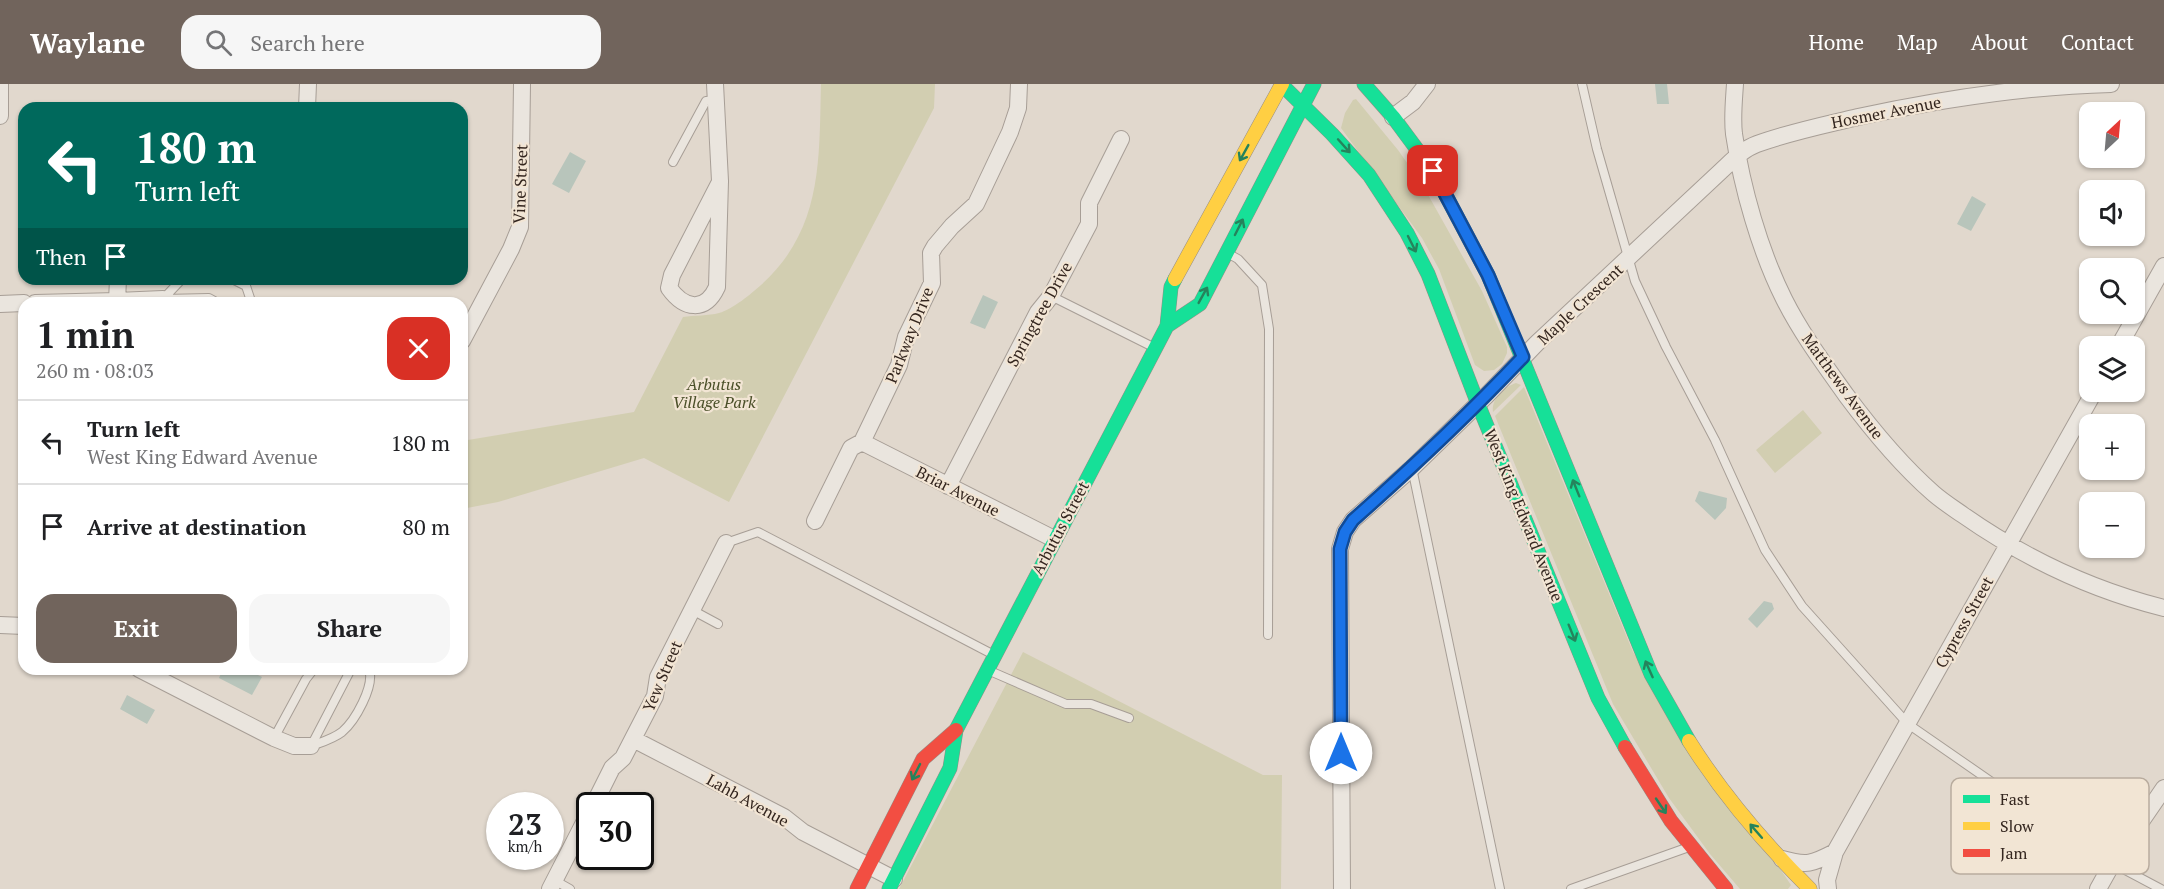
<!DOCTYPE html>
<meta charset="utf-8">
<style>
:root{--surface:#fff;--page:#f6f6f6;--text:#202124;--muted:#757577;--line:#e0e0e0;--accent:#71645c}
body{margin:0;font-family:"PT Serif",serif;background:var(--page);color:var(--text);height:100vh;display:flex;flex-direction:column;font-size:22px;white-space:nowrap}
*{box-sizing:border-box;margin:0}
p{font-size:20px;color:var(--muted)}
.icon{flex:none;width:33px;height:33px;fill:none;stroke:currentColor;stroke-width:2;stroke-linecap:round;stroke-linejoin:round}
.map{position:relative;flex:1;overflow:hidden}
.drawer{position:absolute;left:18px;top:213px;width:450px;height:378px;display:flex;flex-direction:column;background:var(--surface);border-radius:18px;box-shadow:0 2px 4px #0004}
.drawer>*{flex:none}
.banner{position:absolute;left:18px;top:18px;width:450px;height:183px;border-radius:18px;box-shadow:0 2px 4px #0004;background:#00695c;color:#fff;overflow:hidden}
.needle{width:39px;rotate:26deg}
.controls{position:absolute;left:2079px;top:18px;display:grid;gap:12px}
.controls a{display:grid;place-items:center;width:66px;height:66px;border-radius:12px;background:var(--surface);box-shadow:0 2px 4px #0004;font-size:30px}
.speed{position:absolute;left:486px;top:708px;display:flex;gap:12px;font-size:30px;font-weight:700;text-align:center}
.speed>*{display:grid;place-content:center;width:78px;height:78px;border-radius:50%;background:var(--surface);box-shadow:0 2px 4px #0004;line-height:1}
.speed small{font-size:15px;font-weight:400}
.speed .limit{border:3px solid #111;border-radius:9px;background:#fff;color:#111}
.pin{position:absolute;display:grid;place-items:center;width:51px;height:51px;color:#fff;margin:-26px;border-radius:12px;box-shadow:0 3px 9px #0006}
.me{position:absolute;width:66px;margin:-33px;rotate:0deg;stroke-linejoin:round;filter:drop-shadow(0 0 4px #0008)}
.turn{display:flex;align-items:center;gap:21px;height:126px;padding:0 18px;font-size:27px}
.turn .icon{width:78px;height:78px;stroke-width:2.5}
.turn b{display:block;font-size:42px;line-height:51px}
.then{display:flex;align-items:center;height:57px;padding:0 18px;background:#0003;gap:12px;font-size:22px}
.round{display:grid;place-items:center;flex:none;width:63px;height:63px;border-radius:18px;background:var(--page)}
.head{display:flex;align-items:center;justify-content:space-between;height:102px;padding:0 18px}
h1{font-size:36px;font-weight:800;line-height:45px}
.cta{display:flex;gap:12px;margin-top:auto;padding:12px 18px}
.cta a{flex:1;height:69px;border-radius:18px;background:var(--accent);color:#fff;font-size:24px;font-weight:800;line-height:69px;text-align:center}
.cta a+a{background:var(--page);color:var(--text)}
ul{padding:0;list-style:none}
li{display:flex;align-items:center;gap:18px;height:84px;padding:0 18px;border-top:2px solid var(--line)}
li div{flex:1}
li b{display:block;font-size:22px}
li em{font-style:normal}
header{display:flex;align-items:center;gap:36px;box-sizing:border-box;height:84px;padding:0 30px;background:var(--accent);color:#fff}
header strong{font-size:28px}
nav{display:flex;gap:33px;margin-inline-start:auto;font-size:21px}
.search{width:420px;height:54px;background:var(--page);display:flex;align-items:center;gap:15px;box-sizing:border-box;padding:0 21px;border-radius:18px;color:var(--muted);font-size:22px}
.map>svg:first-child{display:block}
</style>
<header>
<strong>Waylane</strong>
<div class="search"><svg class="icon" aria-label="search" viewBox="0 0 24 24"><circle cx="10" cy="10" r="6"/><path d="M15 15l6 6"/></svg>Search here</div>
<nav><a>Home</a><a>Map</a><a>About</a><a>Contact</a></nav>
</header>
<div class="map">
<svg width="2164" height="805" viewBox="0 0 2164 805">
<rect width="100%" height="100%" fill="#e1d8cd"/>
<!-- green -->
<path fill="#d2ceb1" d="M821,0H935L934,24L729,418L644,374L498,418L462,425V357L634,328L683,233C694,231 709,232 719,229C733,225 751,210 761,201C823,145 819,76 821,0Z
M1356,15L1398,66L1422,100L1482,207L1507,263V269L1502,280L1494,286L1484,287L1475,281L1439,185L1422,154L1341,44L1345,29L1353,16Z
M1516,299L1521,301L1493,328C1491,315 1504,303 1516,299Z
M1524,303L1633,568L1791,801L1788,805H1740L1710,770L1669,714L1613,620L1495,332Z
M1803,326L1822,349L1775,389L1756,366Z
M1023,568L1263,691H1282L1281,805H899Z"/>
<!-- water -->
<path fill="#b8c5bb" d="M1655,0H1667L1669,20H1657Z
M570,68L586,77L569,109L552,100Z
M1972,112L1986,120L1971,147L1957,140Z
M983,211L998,218L985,245L970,239Z
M1699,407L1727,414L1726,424L1715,436L1695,417Z
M1764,517L1772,519L1774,525L1757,544L1748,535Z
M223,585H246L262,593L252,611L219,594Z
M127,611L155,626L147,640L120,625Z"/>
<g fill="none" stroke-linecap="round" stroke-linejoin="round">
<!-- lane casing -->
<g stroke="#a79e96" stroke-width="10">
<path id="lane" d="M1582,0L1597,65L1635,197L1666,263L1715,356L1765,466L1802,522L1908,640L2097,771L2161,805
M673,78L706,17L716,16
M1229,170L1238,175L1262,201L1269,245L1268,551
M232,195L246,202L250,214L248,219
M1051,212L1155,264
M163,215L209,214L218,219
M165,216L163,215L182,195
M1412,384L1500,805
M726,459L758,448L994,571
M692,526L718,540
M990,587L1066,620H1091L1129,634
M274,654L306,595L314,585
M311,662C322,658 333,655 342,648C355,637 375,602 369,585
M311,662L349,589
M554,796L570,805
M1571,805L1689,763"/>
</g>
<!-- street casing -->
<g stroke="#a79e96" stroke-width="18">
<path id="street" d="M715,0L720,97L717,203C705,229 684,225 669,204L672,191L720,98
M1735,0C1734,16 1732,34 1734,50C1742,104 1760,167 1784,215C1801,249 1824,280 1846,311C1872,346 1900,380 1933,409C1942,417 1953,424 1963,431C2023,473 2092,506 2164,524
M307,24L308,0
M0,32V0
M1393,33L1413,18L1427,0
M117,217L163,215
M35,219L117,217L118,195
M0,220L24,219
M462,257L511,165L520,143L522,0
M2119,262L2164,182
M862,358L1054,455
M948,402L1038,228L1051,212L1089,140V119L1121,55
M815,437L851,364L862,358L899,281L906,253L932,199L931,169L935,162L952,142L976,120L1010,48L1018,24L1019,0
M0,541L24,542
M139,585L274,654L294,662H311
M633,655L784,733L803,748L894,795
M593,722L612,684L623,674L655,612L658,593L726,459
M1782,775C1807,782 1812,780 1835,768
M550,805L590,727
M1342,805L1340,465L1345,448L1353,436L1412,384L1487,311L1537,259L1721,87C1732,77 1743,65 1757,60C1790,48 1825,41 1858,33C1942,15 2026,2 2111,0
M1828,805L1827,796L1835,768L2094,308
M2098,805L2112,780L2164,704"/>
</g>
<!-- fast casing -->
<g stroke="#968d86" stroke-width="15">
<path id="fast" d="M1281,0L1332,50L1369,91L1407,149L1428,190L1478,320L1598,614L1625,663
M1364,0L1393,33L1433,87L1488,191L1651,590L1689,657
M1167,242L1200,220L1314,0
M889,805L950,684L956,646L1167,242L1171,203L1175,195"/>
</g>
<!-- slow casing -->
<g stroke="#968d86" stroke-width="15">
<path id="slow" d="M1175,195L1282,0
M1689,657C1723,711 1765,760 1810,805"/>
</g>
<!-- jam casing -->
<g stroke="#968d86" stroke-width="15">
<path id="jam" d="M1625,663L1671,737L1726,805
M857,805L923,675L956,646"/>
</g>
<!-- lane -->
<use href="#lane" stroke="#eae5de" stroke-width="8"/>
<!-- street -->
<use href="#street" stroke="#eae5de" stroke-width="16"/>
<!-- fast -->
<use href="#fast" stroke="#16e098" stroke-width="14"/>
<!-- slow -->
<use href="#slow" stroke="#ffcf43" stroke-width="14"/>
<!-- jam -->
<use href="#jam" stroke="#f24e42" stroke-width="14"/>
</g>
<!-- one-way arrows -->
<defs><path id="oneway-shaft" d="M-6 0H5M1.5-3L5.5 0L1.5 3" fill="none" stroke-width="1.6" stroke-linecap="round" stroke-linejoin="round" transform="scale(1.5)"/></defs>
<g stroke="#25835c">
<use href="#oneway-shaft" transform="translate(1344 62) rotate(48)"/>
<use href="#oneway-shaft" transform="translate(1244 69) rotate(119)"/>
<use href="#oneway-shaft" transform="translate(1239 143) rotate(-63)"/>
<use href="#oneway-shaft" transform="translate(1412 160) rotate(63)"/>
<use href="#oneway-shaft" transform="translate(1203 211) rotate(-61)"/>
<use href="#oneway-shaft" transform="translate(1576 404) rotate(-112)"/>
<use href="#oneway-shaft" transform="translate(1572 549) rotate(68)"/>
<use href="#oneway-shaft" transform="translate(1649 585) rotate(-114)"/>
<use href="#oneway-shaft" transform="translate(916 688) rotate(117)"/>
<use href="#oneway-shaft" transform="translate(1661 722) rotate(56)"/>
<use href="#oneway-shaft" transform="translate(1756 747) rotate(-131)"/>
</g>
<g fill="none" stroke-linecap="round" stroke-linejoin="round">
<!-- route casing -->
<g stroke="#114b97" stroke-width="15">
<path id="route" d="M1341,669L1340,465L1345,448L1353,436C1412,384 1469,330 1523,273L1488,191L1433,87"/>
</g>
<!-- route -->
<use href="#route" stroke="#1a73e8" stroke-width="10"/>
</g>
<g text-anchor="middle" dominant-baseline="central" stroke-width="4.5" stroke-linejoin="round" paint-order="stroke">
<!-- street labels -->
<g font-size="16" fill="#34261f" stroke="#f2e5d4">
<text transform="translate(1886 28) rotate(-11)">Hosmer Avenue</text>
<text transform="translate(520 100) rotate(-88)">Vine Street</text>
<text transform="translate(1580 220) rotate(-43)">Maple Crescent</text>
<text transform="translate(1039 230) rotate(-61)">Springtree Drive</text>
<text transform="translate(909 251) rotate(-68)">Parkway Drive</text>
<text transform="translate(1843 302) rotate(54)">Matthews Avenue</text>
<text transform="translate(958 407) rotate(27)">Briar Avenue</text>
<text transform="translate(1524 431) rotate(68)">West King Edward Avenue</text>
<text transform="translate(1060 444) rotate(-62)">Arbutus Street</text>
<text transform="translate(1964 538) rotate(-61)">Cypress Street</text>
<text transform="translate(662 592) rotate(-67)">Yew Street</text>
<text transform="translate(748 716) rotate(29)">Lahb Avenue</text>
</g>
<!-- park labels -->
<g font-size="16" font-style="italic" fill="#4a4f28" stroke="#f2e5d4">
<text x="714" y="300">Arbutus<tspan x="714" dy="18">Village Park</tspan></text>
</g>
</g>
<!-- legend -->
<rect x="1951" y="694" width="198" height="96" rx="9" fill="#f2e5d4" stroke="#b9ac9e" stroke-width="1.5"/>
<rect x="1963" y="711" width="27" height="8" fill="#16e098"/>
<rect x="1963" y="738" width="27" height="8" fill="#ffcf43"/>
<rect x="1963" y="765" width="27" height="8" fill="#f24e42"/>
<g font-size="16" fill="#34261f">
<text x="2000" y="721">Fast</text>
<text x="2000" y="748">Slow</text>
<text x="2000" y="775">Jam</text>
</g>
</svg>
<div class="controls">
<a><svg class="needle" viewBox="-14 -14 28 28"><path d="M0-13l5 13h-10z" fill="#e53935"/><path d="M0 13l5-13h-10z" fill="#757577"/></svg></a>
<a><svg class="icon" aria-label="sound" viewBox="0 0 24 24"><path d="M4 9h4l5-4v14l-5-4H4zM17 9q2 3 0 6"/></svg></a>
<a><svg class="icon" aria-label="search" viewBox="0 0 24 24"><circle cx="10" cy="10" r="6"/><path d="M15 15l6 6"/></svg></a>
<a><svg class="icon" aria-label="layers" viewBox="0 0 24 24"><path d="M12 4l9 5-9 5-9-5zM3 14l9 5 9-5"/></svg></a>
<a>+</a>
<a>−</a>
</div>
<div class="speed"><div>23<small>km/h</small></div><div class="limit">30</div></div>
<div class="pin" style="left:1433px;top:87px;background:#d93025"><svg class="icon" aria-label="arrive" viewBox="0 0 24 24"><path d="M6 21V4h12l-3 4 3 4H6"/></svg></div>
<svg class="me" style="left:1341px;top:669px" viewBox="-20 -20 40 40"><circle r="19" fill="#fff"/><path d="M0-13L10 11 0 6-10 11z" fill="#1a73e8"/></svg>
<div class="banner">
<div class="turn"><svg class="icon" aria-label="left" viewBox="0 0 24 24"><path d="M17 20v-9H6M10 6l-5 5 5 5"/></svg><div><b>180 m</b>Turn left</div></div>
<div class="then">Then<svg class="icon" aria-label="arrive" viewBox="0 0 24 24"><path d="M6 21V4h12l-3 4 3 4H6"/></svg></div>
</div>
<section class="drawer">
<div class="head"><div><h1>1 min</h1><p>260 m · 08:03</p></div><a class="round" style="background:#d93025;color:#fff"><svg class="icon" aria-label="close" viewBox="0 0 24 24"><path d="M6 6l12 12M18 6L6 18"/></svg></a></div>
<ul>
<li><svg class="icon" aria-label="left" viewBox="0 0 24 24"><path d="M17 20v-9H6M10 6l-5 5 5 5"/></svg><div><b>Turn left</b><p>West King Edward Avenue</p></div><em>180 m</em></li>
<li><svg class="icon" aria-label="arrive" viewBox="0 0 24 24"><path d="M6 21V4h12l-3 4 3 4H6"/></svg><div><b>Arrive at destination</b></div><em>80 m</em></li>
</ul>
<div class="cta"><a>Exit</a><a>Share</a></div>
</section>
</div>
